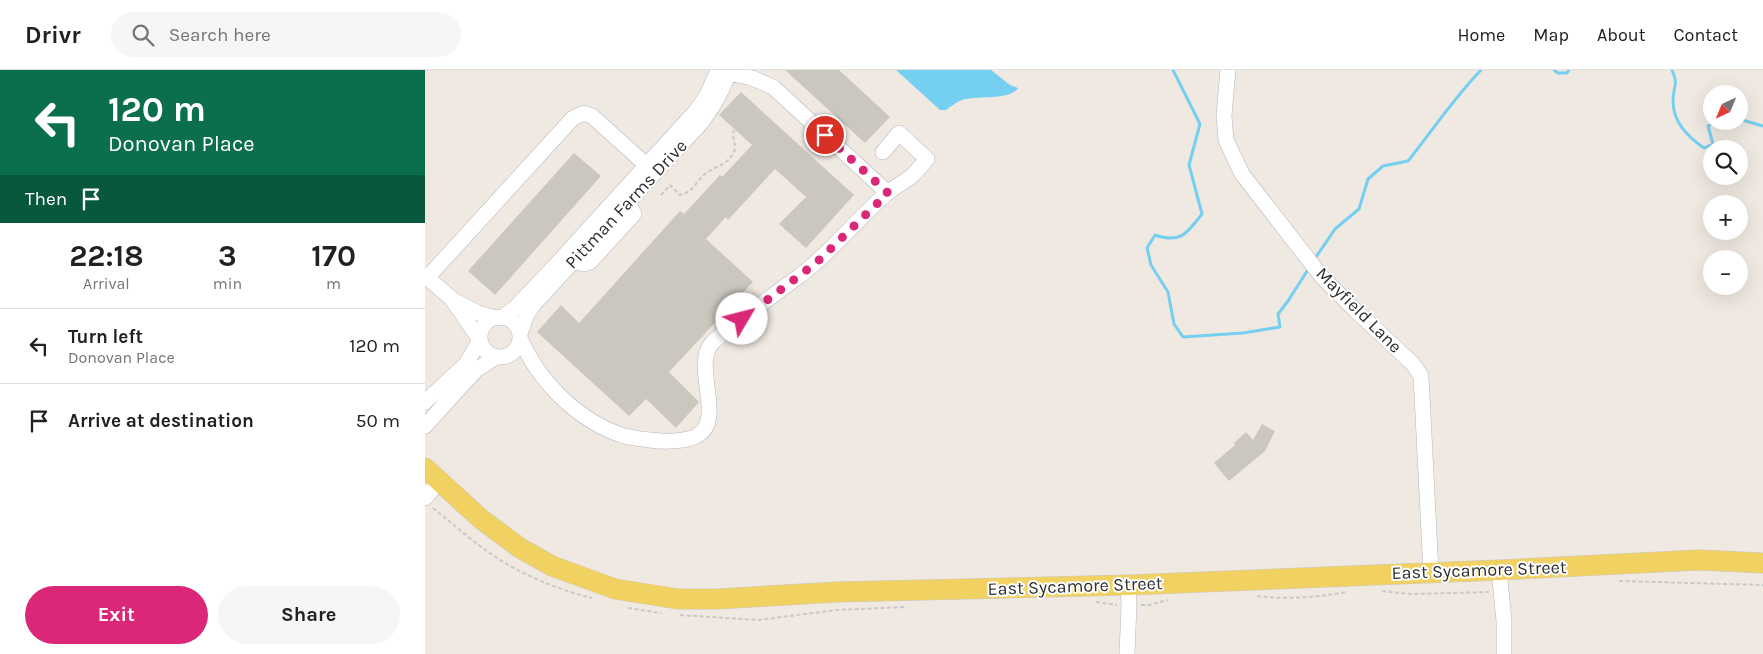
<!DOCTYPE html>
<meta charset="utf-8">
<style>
:root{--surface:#fff;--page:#f6f6f6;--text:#202124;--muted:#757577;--line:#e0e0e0;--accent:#db2777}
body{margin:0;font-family:Karla,sans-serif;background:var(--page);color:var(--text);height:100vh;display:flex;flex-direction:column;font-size:19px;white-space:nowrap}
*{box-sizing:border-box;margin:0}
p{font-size:16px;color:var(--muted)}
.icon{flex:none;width:28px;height:28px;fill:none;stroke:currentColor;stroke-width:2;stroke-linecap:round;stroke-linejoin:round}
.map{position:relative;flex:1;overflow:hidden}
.side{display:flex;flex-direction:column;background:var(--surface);width:425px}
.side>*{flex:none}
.hud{background:#0b6e4f;color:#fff;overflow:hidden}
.needle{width:32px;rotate:224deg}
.buttons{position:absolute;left:1278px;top:15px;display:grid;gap:10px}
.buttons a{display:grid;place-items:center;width:45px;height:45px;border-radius:50%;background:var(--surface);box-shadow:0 5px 20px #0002;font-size:25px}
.pin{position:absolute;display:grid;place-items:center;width:42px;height:42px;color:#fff;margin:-21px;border:2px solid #fff;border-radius:50%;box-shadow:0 1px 5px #0007}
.me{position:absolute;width:55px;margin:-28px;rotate:53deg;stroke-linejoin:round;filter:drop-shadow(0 0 4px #0008)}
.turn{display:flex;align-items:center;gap:18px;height:105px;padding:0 25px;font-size:22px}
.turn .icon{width:65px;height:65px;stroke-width:2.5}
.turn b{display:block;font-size:35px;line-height:42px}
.then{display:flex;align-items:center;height:48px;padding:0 25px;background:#0003;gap:10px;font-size:19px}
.eta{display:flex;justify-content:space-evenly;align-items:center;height:85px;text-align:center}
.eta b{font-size:30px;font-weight:700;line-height:35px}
.action{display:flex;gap:10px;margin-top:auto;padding:10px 25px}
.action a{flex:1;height:58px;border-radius:30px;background:var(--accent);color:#fff;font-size:20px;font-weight:700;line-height:58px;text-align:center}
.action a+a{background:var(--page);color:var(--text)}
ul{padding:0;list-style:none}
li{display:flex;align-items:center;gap:15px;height:75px;padding:0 25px;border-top:1px solid var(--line)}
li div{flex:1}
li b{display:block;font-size:19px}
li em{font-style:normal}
header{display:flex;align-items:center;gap:30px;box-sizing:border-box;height:70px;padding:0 25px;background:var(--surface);border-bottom:1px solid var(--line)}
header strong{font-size:24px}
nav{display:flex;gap:28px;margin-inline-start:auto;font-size:18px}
.search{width:350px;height:45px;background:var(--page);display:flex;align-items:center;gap:12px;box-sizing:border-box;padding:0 18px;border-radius:28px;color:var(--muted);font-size:19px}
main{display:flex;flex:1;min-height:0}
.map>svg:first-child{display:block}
</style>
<header>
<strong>Drivr</strong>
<div class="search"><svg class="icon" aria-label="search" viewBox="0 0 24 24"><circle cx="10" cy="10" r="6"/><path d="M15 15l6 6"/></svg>Search here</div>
<nav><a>Home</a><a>Map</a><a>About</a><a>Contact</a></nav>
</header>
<main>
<section class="side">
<div class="hud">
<div class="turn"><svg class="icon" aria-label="left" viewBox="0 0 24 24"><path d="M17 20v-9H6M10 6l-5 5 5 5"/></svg><div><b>120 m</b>Donovan Place</div></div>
<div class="then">Then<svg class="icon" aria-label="arrive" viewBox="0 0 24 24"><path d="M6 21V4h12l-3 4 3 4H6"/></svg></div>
</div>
<div class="eta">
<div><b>22:18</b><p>Arrival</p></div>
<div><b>3</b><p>min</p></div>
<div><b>170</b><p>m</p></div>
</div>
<ul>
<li><svg class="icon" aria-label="left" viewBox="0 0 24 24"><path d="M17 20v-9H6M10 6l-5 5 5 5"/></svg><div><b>Turn left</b><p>Donovan Place</p></div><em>120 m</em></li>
<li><svg class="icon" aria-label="arrive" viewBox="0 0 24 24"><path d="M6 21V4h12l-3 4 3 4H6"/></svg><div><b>Arrive at destination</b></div><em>50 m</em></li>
</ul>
<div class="action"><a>Exit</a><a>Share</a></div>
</section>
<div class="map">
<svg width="1338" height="584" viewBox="0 0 1338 584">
<rect width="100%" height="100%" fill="#efe9e1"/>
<!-- water -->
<path fill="#75cff0" d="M471,0H566L585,15L593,18C583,32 549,24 535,31C530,33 525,37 521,40H515Z"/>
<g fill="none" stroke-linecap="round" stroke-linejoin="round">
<!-- stream -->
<path stroke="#75cff0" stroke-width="3" d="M748,0L775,54L764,95L777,144C762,163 756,174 730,165L722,178L726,195L743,222L749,254L758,267L818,263L855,257L853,244L863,231L884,198
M1129,0L1133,3H1142L1144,0
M1247,0C1254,16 1248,15 1248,31C1248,52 1262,66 1279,78L1288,74L1283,56L1291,51
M1314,49L1338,56
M889,190L910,159L934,139L943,109L958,96L983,91C1007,61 1029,28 1056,0"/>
</g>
<!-- building -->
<path fill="#cbc7bf" d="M360,0H414L465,47L440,73Z
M316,22L429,125L381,178L354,154L381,127L350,99L303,150L301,147L281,169L328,212L244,302L274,332L251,358L221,329L204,346L112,262L136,235L154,253L255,141L259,144L295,105L297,107L327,75L294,45Z
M149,83L176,106L70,225L43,201Z
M837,354L850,361L840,381L804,411L789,393L810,375L809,373L821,362L828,370Z"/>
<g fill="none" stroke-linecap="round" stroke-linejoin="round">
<!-- minor casing -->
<g stroke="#b4b7c1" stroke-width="16">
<path id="minor" d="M803,0L799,45L801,70L817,104L897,207L931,241L988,294L996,306L1006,502
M293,1L327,8L348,17L463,123
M149,191L159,194L165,192L209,144L203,132
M0,206L26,228L55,270L41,294L0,332
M2,208L148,48L159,43L167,46L229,102
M30,231L53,243L70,248
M55 267a20 20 0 1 1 40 0a20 20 0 1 1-40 0Z
M76,248L89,239L129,197L270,42L282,25L293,0
M95,264L102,244L110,233L276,53C288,37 299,20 304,0
M95,268C114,312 153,351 199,366C208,368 217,369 225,370C238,372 262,372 273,365C300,349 267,295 287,273C294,266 303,260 311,254C332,237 355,220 377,204C408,180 432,149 462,123C470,117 479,112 487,106C492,101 497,95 502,89L474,63L458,82
M0,356L51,300L71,287
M0,428L14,411
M1074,500L1079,551V584
M702,584L704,535L703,515"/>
</g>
<!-- major casing -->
<g stroke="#c9c9c9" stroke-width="21">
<path id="major" d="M0,398L56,449L95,478L127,496L190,519L253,529H292L412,522L703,515L1074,500L1274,490L1338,493"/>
</g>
<!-- path -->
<path stroke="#c9c9c9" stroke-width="2" stroke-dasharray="4 2.5" stroke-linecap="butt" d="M236,125L245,115L255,125C269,122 271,111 281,103C291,96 304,94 309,82C312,74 306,67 309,60
M8,438C26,452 43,468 62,481C92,503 131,519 167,528
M1194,511L1338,515
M957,521L985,524L1064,522
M832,526C863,530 892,527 922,522
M671,532L692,535
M716,535H724L743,530
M203,538L236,543
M255,545L333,550L412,540L480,537"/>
<!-- minor -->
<use href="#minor" stroke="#fff" stroke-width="15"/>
<!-- major -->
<use href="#major" stroke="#f2d163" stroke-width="20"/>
</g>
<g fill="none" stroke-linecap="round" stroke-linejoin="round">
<!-- route -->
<path stroke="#db2777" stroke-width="9" stroke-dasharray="0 16.2" d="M317,249L391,193L463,123L400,65"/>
</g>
<g text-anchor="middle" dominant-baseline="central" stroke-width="4" stroke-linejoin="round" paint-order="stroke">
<!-- street labels -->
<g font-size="18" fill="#2e2e2e" stroke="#fff">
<text transform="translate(201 134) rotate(-47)">Pittman Farms Drive</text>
<text transform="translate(934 240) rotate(45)">Mayfield Lane</text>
<text transform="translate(1054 500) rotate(-2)">East Sycamore Street</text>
<text transform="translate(650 516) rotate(-2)">East Sycamore Street</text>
</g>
</g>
</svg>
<div class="buttons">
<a><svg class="needle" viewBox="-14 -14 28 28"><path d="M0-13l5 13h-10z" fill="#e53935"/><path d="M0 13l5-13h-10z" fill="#757577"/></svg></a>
<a><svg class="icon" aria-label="search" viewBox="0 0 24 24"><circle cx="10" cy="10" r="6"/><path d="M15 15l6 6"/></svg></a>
<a>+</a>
<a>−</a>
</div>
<div class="pin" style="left:400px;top:65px;background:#d93025"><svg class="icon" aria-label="arrive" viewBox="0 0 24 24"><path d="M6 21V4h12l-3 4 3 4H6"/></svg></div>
<svg class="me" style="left:317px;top:249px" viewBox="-20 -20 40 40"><circle r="19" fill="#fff"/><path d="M0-13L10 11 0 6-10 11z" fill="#db2777"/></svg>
</div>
</main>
